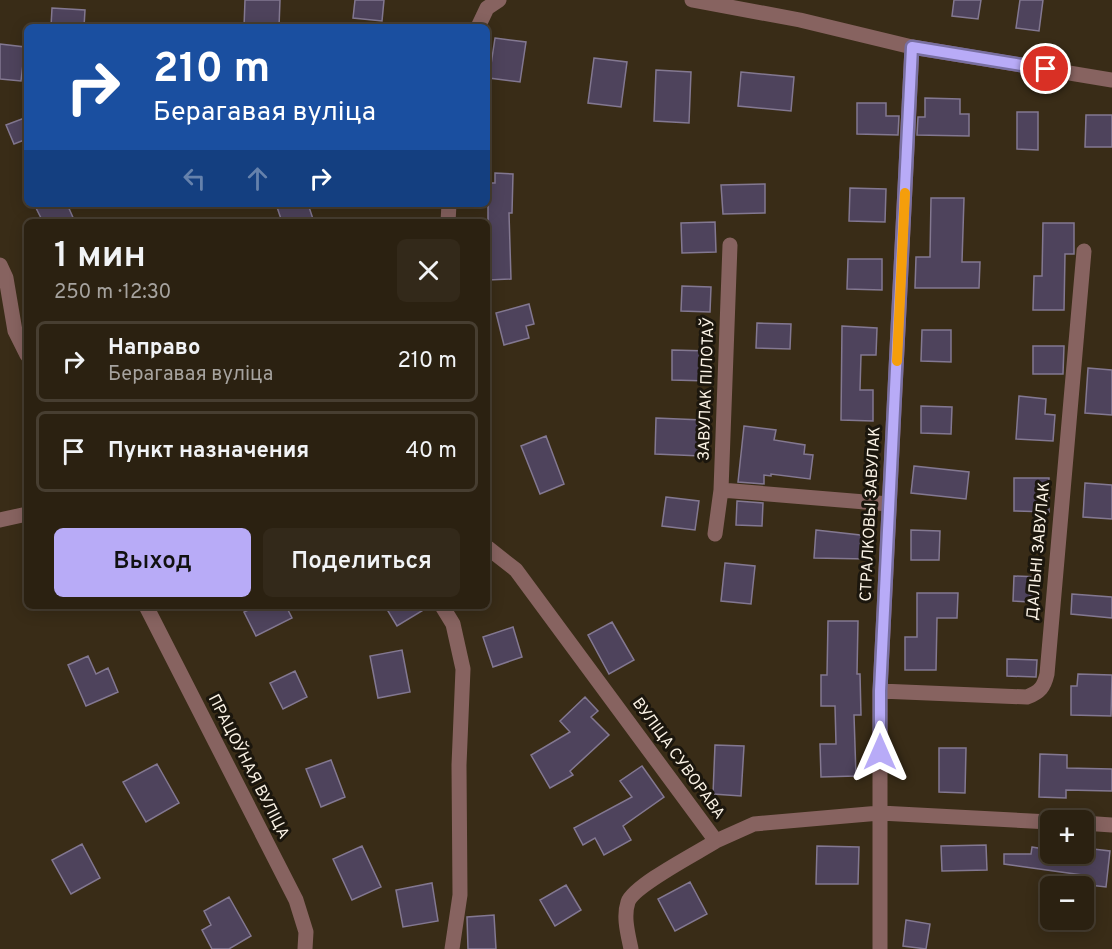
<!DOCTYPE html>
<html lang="ru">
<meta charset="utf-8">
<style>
:root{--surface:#2b2111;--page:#33291a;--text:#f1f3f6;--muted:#a6a39f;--line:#473e31;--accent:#b8abf7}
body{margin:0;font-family:Overpass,sans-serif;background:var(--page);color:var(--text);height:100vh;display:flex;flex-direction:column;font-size:22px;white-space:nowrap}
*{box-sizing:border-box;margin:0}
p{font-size:20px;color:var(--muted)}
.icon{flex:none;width:33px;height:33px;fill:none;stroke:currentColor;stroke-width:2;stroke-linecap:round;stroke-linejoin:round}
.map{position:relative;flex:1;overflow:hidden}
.side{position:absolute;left:24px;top:219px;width:466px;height:390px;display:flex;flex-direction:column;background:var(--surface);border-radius:9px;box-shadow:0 3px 15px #0003,0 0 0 2px var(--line)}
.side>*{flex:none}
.guide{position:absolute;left:24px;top:24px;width:466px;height:183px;border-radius:9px;box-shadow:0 3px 15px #0003,0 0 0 2px var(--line);background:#1a4fa0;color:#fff;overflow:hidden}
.tools{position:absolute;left:1040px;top:810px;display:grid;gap:12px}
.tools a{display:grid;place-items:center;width:54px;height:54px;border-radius:9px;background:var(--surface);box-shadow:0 3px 15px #0003,0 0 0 2px var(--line);font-size:30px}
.pin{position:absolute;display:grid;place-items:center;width:51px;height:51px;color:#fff;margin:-26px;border:3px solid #fff;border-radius:50%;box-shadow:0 2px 6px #0007}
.me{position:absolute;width:66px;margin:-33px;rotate:0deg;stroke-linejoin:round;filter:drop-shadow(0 0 4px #0008)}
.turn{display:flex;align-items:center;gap:21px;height:126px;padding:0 30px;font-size:27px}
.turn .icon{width:78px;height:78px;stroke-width:2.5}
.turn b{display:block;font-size:42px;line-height:51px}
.lanes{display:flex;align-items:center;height:57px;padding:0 30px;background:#0003;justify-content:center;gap:30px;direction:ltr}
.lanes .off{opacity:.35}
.round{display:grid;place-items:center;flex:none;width:63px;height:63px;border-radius:9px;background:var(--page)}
.head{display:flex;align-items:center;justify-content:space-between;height:102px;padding:0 30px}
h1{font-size:36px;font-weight:600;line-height:45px}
.primary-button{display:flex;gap:12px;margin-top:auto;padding:12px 30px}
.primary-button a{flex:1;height:69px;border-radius:9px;background:var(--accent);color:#111;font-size:24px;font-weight:600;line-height:69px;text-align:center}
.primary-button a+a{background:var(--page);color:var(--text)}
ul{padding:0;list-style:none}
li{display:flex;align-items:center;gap:18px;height:81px;margin:0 12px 9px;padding:0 18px;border:3px solid var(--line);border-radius:9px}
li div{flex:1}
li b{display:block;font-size:22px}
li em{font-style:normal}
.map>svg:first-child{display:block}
</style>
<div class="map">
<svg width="1112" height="949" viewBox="0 0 1112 949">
<rect width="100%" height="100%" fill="#392c17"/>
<!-- building -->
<path fill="#4e435c" stroke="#837891" stroke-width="1.5" d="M245,0H280L279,27H244Z
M355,0H384L382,21L353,18Z
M954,0H981L978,19L952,16Z
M1020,0H1043L1039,31L1016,28Z
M52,8L85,10L84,27H51Z
M495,38L526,42L520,82L489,78Z
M0,44L25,47L21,81L0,79Z
M594,58L627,62L621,107L588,103Z
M656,70L691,72L689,123L654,121Z
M741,72L794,77L791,111L738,106Z
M925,98L960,99V114H969V136L917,135L918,117H925Z
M857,103H886V116H899L898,135L857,134Z
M1017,112H1038V150L1017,149Z
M1086,115H1112V147H1085Z
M27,117V139L14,144L6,125Z
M495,173L513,174L512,213H509L511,279L488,280V183H495Z
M765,184V213L723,214L721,185Z
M850,188L886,189L885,222L849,221Z
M931,198H964L962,262H980L979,288H915L916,257H930Z
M34,204H67L75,222H43Z
M276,204H308L314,222H282Z
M715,222L716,252L682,253L681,223Z
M1043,223H1074V254H1065L1064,310H1033L1034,276H1042Z
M848,259H882V290L847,289Z
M682,286L711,287L710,312L681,311Z
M529,304L534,324L526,326L529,338L504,345L496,313Z
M757,323L791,324L790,349L756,348Z
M842,326L877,328L876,355H861L860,390H873V421L841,420Z
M922,330H951V362L921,361Z
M1033,346H1064L1063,374H1033Z
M672,350L709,351V381L672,380Z
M1088,368L1112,370V415L1085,413Z
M1019,396L1046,399L1045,414L1055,415L1053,441L1016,439Z
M921,406L952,407L951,434L921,433Z
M656,418L702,420L701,456L655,454Z
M744,426L776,430L774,440L805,445L804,454L813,455L810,479L771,474V476L764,475V484L738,482Z
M546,436L564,484L540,494L521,446Z
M914,466L969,472L966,499L911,493Z
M1014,478H1049V512L1014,511Z
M1085,483L1112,485V519L1083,517Z
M666,497L699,501L695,530L662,526Z
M737,501L763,503L762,526L736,525Z
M816,530L869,536L867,559L814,558Z
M911,530L940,531L939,560H911Z
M725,563L755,566L751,604L721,601Z
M1014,576L1040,577L1039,596H1030V602L1013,601Z
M917,593H958L957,618H937L936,670H905V637H917Z
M1072,594L1112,597V618L1071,614Z
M257,606H286L292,618L256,636L244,612Z
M385,606H430L397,626Z
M828,621H858L857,674H860L861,715H854L856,776L821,777L820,744H836L835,706H821V675H827Z
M612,622L634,660L609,674L588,635Z
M513,627L522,657L493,667L483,637Z
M402,650L410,692L378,698L370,656Z
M88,656L96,674L108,668L118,692L86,706L68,665Z
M1007,659L1037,660L1036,677L1007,676Z
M295,671L307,697L283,709L270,683Z
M1078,674L1112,675L1111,716L1071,715V686H1077Z
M585,697L598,711L591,717L609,735L570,771L573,775L550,788L531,755L570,732L560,721Z
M715,745L744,746L741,796L713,794Z
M939,748H966L965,793L939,792Z
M1040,754L1067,755V768L1112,769V791L1066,790V798L1039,797Z
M331,760L345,797L321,807L306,769Z
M157,764L179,803L146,822L123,782Z
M642,766L664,797L623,826L631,840L604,855L595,838L583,845L574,828L632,797L620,781Z
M82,844L100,878L71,894L52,860Z
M986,845L987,870L942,871L941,846Z
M362,846L381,887L352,900L333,859Z
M817,846L859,847L858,884H816Z
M1032,847L1050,850V854H1084L1085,848L1110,851L1106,887L1081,884L1082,875L1004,864V854H1031Z
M690,882L707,914L675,931L658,899Z
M432,883L438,921L403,927L396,890Z
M566,885L581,910L555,926L540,900Z
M229,897L251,936L229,949H212L202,930L211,925L204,911Z
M494,915L496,949H468L467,917Z
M906,920L930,924L926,949L903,946Z"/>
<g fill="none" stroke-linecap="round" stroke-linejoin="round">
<!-- minor -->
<path stroke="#876360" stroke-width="15" d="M692,0L800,20L912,47L1112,80
M478,27L487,8L499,0
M912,47L880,691V813L1050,822
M448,222L449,204
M0,265L6,278L15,331L27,355
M721,490L889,504
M0,520L27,514
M715,534L721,490L730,245
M488,548L516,570L716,841L754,824L880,813V949
M146,606L296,900L306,932L305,949
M442,606L453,624L463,669L459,765L460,895L452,949
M880,691L1027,697C1040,692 1044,687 1047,674L1084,251
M1083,823L1112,825
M631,949C628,934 623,917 628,902C634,885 699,852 716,841"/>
</g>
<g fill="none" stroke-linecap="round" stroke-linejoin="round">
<!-- route casing -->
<g stroke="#786fa1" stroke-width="15">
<path id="route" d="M880,752V691L912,47L1046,69"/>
</g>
<!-- route -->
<use href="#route" stroke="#b8abf7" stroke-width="10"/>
<!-- slow -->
<path stroke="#f59e0b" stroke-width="10" d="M897,361L905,193"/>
</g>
<g text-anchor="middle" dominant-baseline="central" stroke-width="6" stroke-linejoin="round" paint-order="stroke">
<!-- street labels -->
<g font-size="16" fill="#fbf3e6" stroke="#1b160d">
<text transform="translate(707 389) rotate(-88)">ЗАВУЛАК ПІЛОТАЎ</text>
<text transform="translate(871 514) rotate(-87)">СТРАЛКОВЫ ЗАВУЛАК</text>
<text transform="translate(1039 551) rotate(-85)">ДАЛЬНІ ЗАВУЛАК</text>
<text transform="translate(678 759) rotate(54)">ВУЛІЦА СУВОРАВА</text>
<text transform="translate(248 767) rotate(63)">ПРАЦОЎНАЯ ВУЛІЦА</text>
</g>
</g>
</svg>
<div class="tools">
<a>+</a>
<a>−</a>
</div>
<div class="pin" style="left:1046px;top:69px;background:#d93025"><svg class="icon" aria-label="arrive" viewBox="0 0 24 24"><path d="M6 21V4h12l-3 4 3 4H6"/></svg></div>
<svg class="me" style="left:880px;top:752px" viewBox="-20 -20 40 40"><path d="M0-17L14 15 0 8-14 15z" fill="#b8abf7" stroke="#fff" stroke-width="4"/></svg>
<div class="guide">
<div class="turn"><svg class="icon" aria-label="right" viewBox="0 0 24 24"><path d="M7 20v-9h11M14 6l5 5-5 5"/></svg><div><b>210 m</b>Берагавая вуліца</div></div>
<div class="lanes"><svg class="icon off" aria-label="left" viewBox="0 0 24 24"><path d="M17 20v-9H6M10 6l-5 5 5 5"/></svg><svg class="icon off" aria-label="ahead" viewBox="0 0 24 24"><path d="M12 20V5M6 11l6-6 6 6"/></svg><svg class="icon" aria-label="right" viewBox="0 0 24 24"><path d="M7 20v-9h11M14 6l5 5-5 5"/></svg></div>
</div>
<section class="side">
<div class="head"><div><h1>1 мин</h1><p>250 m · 12:30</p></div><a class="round"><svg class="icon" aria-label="close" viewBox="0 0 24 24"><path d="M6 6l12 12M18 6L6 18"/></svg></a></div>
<ul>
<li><svg class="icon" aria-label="right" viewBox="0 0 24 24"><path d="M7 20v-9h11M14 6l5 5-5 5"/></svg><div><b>Направо</b><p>Берагавая вуліца</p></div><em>210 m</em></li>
<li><svg class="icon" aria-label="arrive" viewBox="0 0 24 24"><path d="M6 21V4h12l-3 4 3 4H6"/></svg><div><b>Пункт назначения</b></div><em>40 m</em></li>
</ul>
<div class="primary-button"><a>Выход</a><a>Поделиться</a></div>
</section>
</div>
